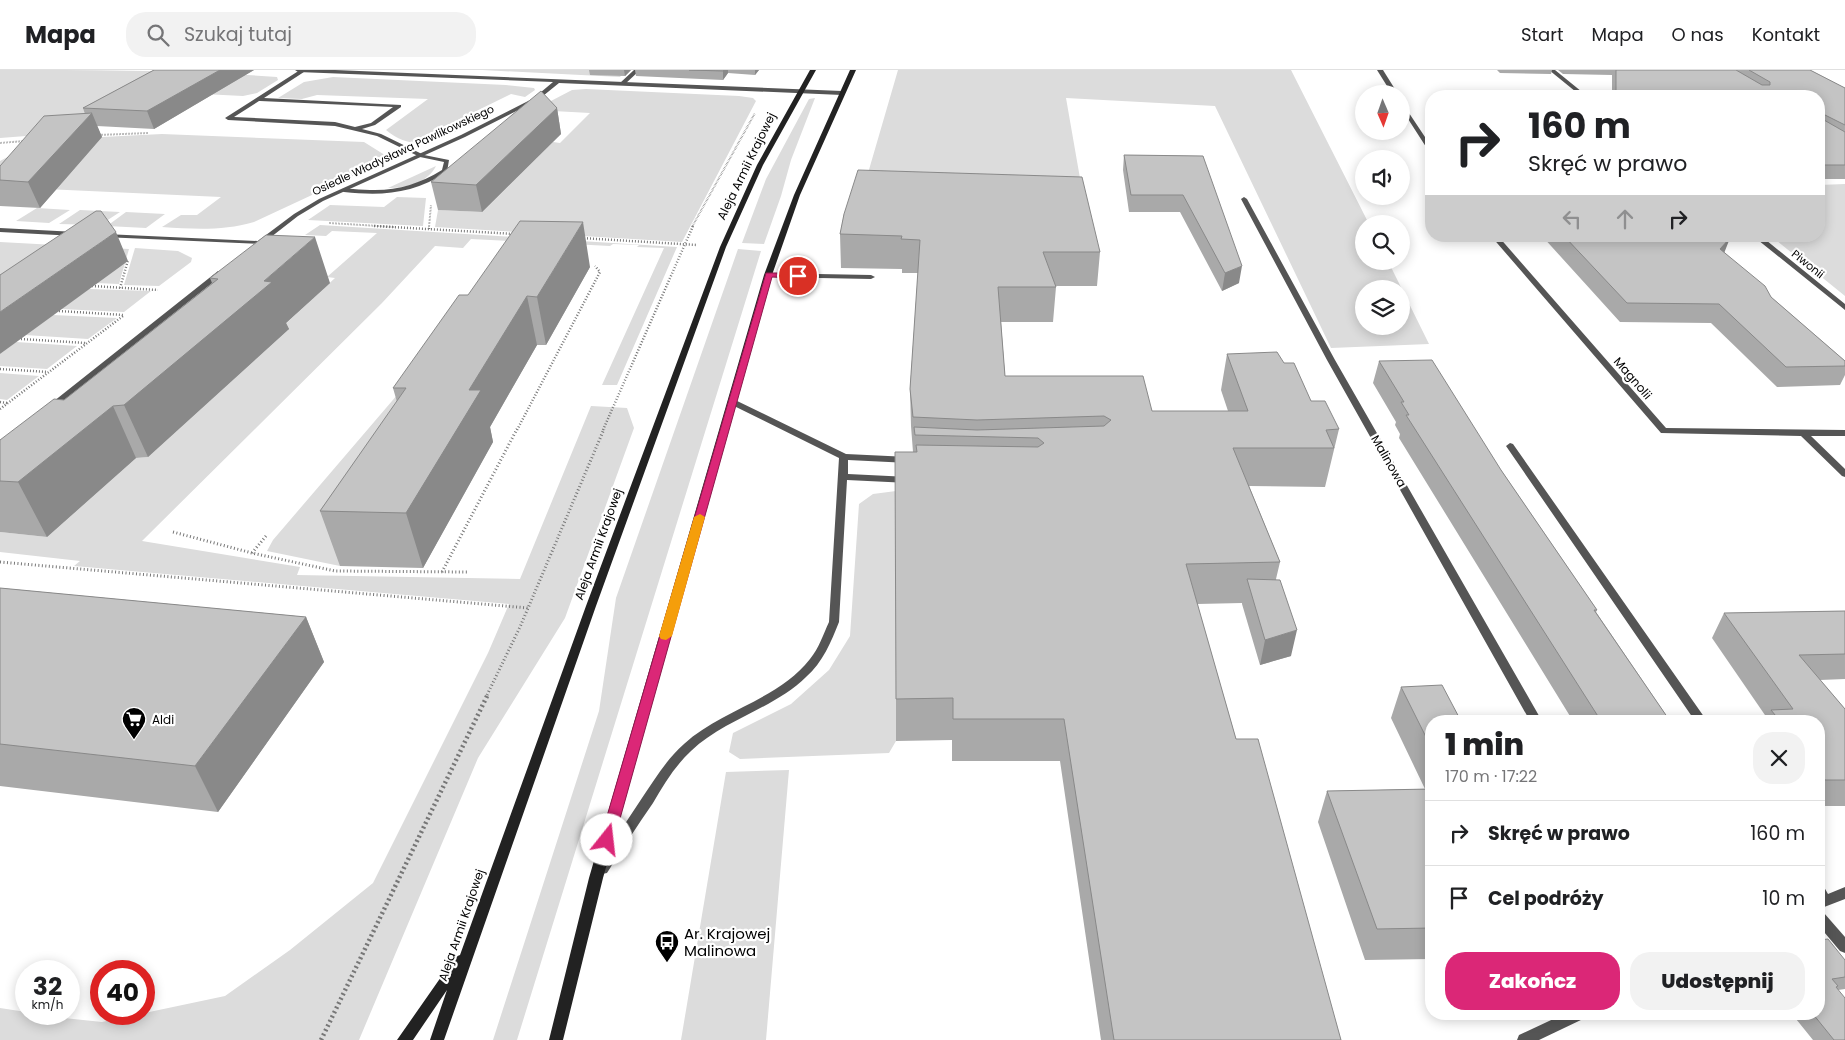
<!DOCTYPE html>
<html lang="pl">
<meta charset="utf-8">
<style>
:root{--surface:#fff;--page:#f2f2f2;--text:#202124;--muted:#757577;--line:#e0e0e0;--accent:#db2777}
body{margin:0;font-family:Poppins,sans-serif;background:var(--page);color:var(--text);height:100vh;display:flex;flex-direction:column;font-size:19px;white-space:nowrap}
*{box-sizing:border-box;margin:0}
p{font-size:16px;color:var(--muted)}
.icon{flex:none;width:28px;height:28px;fill:none;stroke:currentColor;stroke-width:2;stroke-linecap:round;stroke-linejoin:round}
.map{position:relative;flex:1;overflow:hidden}
.side{position:absolute;left:1425px;top:645px;width:400px;height:305px;display:flex;flex-direction:column;background:var(--surface);border-radius:20px;box-shadow:0 2px 12px #0003}
.side>*{flex:none}
.banner{position:absolute;left:1425px;top:20px;width:400px;height:152px;border-radius:20px;box-shadow:0 2px 12px #0003;background:#fff;color:var(--text);overflow:hidden}
.needle{width:32px;rotate:178deg}
.tools{position:absolute;left:1355px;top:15px;display:grid;gap:10px}
.tools a{display:grid;place-items:center;width:55px;height:55px;border-radius:50%;background:var(--surface);box-shadow:0 2px 12px #0003;font-size:25px}
.speed{position:absolute;left:15px;top:890px;display:flex;gap:10px;font-size:25px;font-weight:700;text-align:center}
.speed>*{display:grid;place-content:center;width:65px;height:65px;border-radius:50%;background:var(--surface);box-shadow:0 2px 12px #0003;line-height:1}
.speed small{font-size:12px;font-weight:400}
.speed .limit{border:8px solid #d22;background:#fff;color:#111}
.pin{position:absolute;display:grid;place-items:center;width:42px;height:42px;color:#fff;margin:-21px;border:2px solid #fff;border-radius:50%;box-shadow:0 1px 5px #0007}
.me{position:absolute;width:55px;margin:-28px;rotate:16deg;stroke-linejoin:round;filter:drop-shadow(0 0 4px #0008)}
.turn{display:flex;align-items:center;gap:18px;height:105px;padding:0 20px;font-size:22px}
.turn .icon{width:65px;height:65px;stroke-width:2.5}
.turn b{display:block;font-size:35px;line-height:42px}
.lanes{display:flex;align-items:center;height:48px;padding:0 20px;background:#0003;justify-content:center;gap:25px;direction:ltr}
.lanes .off{opacity:.35}
.round{display:grid;place-items:center;flex:none;width:52px;height:52px;border-radius:20px;background:var(--page)}
.overview{display:flex;align-items:center;justify-content:space-between;height:85px;padding:0 20px}
h1{font-size:30px;font-weight:800;line-height:38px}
.button{display:flex;gap:10px;margin-top:auto;padding:10px 20px}
.button a{flex:1;height:58px;border-radius:20px;background:var(--accent);color:#fff;font-size:20px;font-weight:800;line-height:58px;text-align:center}
.button a+a{background:var(--page);color:var(--text)}
ul{padding:0;list-style:none}
li{display:flex;align-items:center;gap:15px;height:65px;padding:0 20px;border-top:1px solid var(--line)}
li div{flex:1}
li b{display:block;font-size:19px}
li em{font-style:normal}
header{display:flex;align-items:center;gap:30px;box-sizing:border-box;height:70px;padding:0 25px;background:var(--surface);border-bottom:1px solid var(--line)}
header strong{font-size:24px}
nav{display:flex;gap:28px;margin-inline-start:auto;font-size:18px}
.search{width:350px;height:45px;background:var(--page);display:flex;align-items:center;gap:12px;box-sizing:border-box;padding:0 18px;border-radius:20px;color:var(--muted);font-size:19px}
.map>svg:first-child{display:block}
</style>
<header>
<strong>Mapa</strong>
<div class="search"><svg class="icon" aria-label="search" viewBox="0 0 24 24"><circle cx="10" cy="10" r="6"/><path d="M15 15l6 6"/></svg>Szukaj tutaj</div>
<nav><a>Start</a><a>Mapa</a><a>O nas</a><a>Kontakt</a></nav>
</header>
<div class="map">
<svg width="1845" height="970" viewBox="0 0 1845 970">
<rect width="100%" height="100%" fill="#fff"/>
<!-- green -->
<path fill="#dcdcdc" fill-rule="evenodd" d="M0,0C92,0 185,0 277,7L278,10L257,23L243,26L143,21L52,64L0,68Z
M482,0H626L620,7Z
M898,0H1291L1369,154H1364V191H1388L1429,274L1331,278L1215,36L1066,28L1081,114L866,110ZM1364,219H1401V256H1364Z
M333,7L506,15L534,18L535,20L525,27L511,24L458,50L472,53C442,69 416,85 386,60L428,29L317,25L302,29L278,28L304,12Z
M586,19L739,26L753,28L756,31L682,172L435,157L438,140L482,142L553,72L560,73L590,43L553,41L526,44L572,20Z
M815,28L791,90L781,126L764,174L742,173L766,109L809,29Z
M162,64L364,72L388,87L385,91L254,152C223,161 194,159 162,157L181,145H197L221,127L45,119L0,120V91L35,72L93,77L102,67Z
M436,96C428,113 405,118 388,118Z
M1845,114V226L1771,166H1819V115Z
M397,127L426,128L423,156L308,150L330,135L384,137Z
M37,138L70,140L49,153L16,151Z
M80,140L120,142L100,155L59,154Z
M126,142L165,144L146,158L107,156Z
M320,155L677,177L617,315H602L664,178L637,177L639,175L613,174L610,176L471,169L463,178L435,176L382,233L142,471L300,497L297,505L520,509L591,336L627,338L634,358L565,548L478,688L359,970H0V938L26,942V944L102,952L225,926L290,880L373,813L488,583L509,534L74,496L80,491L0,482V462L47,467L136,388L148,387L288,260L280,259L335,208L327,207L377,163L332,161L326,166L305,165Z
M0,172L129,179L119,214L96,213L0,245Z
M135,178L178,181L192,188L191,192L159,216L124,215Z
M738,179L761,181L517,970H493L599,641L616,528Z
M505,199L421,370L340,496L267,481L273,470Z
M89,219L151,221L124,242L61,239Z
M53,245L117,248L88,269L25,265Z
M16,272L77,276L47,299L0,296V284Z
M0,303L39,306L7,330L0,329Z
M896,421V671L889,683L740,689L729,682L733,663L791,634L829,600L850,566L859,434L873,424Z
M789,700L766,970H681L726,702Z"/>
<g fill="none" stroke-linecap="round" stroke-linejoin="round">
<!-- path-far3 -->
<path stroke="#777" stroke-width="2" stroke-dasharray="0.5 1" stroke-linecap="butt" d="M98,65L148,63
M0,73L24,71
M329,153L395,157
M429,157L431,135
M692,157L755,43"/>
<!-- path-far2 -->
<path stroke="#777" stroke-width="2.5" stroke-dasharray="1 2" stroke-linecap="butt" d="M374,156L515,164
M429,159V156
M581,168L697,175
M92,216L158,220
M120,218L128,190
M59,241L123,245
M21,269L85,273
M0,299L48,302
M0,332L7,333
M0,339L123,246
M517,360L600,202L595,196
M603,360L693,156"/>
<!-- path-far1 -->
<path stroke="#777" stroke-width="3" stroke-dasharray="1 2.5" stroke-linecap="butt" d="M173,462L252,483L335,501L467,502
M252,483L266,466
M0,492L528,538
M442,502L517,359
M487,625L520,557L604,359"/>
<!-- path -->
<path stroke="#777" stroke-width="4.5" stroke-dasharray="2 3" stroke-linecap="butt" d="M321,970L488,624"/>
<!-- lane -->
<path fill="#555" fill-rule="evenodd" d="M300,0H307L264,28L401,35V37L375,55L362,59L381,64L424,85L449,90L447,102C413,124 383,126 344,122L342,121V119C351,118 361,120 370,120C397,121 419,114 442,100L444,92L420,87L377,66L335,56L228,50L225,48ZM259,31H260L393,37L371,53L355,57L335,52L234,47Z
M634,0H640L624,15H620V13Z
M765,203L871,205L875,207L871,209L768,207H765Z
M733,329L846,384L909,387L914,390L909,393L848,390V404L909,407L914,410L909,413L847,410L839,552C831,572 823,592 806,607C775,638 725,649 691,681C675,696 664,714 653,733C637,756 622,779 607,803L602,804L597,803L595,799L597,795C612,773 627,751 642,728C655,709 666,690 684,674C721,640 778,630 810,589C819,578 823,565 829,552L839,388L730,334V330Z
M1819,841L1824,843L1845,867V883L1840,881L1819,856Z"/>
<!-- street -->
<path fill="#555" fill-rule="evenodd" d="M295,0H335L842,21L845,23L842,25L559,13L538,30L465,67L323,131L298,146L262,174L103,167V165L105,164L258,171L294,144L319,129L461,65L534,28L553,12L298,2Z
M1377,0H1383L1398,24H1392Z
M1549,0H1555L1587,26H1581Z
M1401,31L1431,76V82L1428,80L1401,38Z
M1244,127L1247,129L1335,290L1542,651H1530L1327,290L1241,129Z
M0,158L76,162L79,164L76,166L0,162Z
M1491,166H1498L1666,358L1845,360V366H1811L1845,399V407L1842,406L1801,366L1661,363Z
M1753,166H1761L1845,234V240Z
M218,201L225,203L55,339H49V335Z
M1510,373L1513,374L1707,651H1695L1506,376Z
M1819,816L1824,817L1828,824L1845,817V829L1819,839Z
M1564,944H1585L1583,949L1539,970H1517L1519,965Z"/>
<!-- secondary -->
<path fill="#222" fill-rule="evenodd" d="M810,0H816L763,95L726,177L596,536L444,970H430L447,920L413,970H397L455,887L460,885L586,536L720,177L757,95Z
M850,0H856L800,125L772,205L603,808L563,970H549L589,808L764,205L794,125Z"/>
</g>
<!-- wall -->
<path fill="#a9a9a9" d="M154,0H254L154,59L97,56L102,67L40,138L0,136V96L85,44L83,38Z
M589,0H631L625,6L590,5Z
M635,0H759L755,5L728,3L723,10L636,6Z
M1497,0H1552L1551,4L1500,3Z
M1558,0H1810L1845,18V109H1819V26H1612V5L1563,4Z
M557,38L561,64L482,142L438,140L431,112Z
M1124,85L1203,86L1239,213L1222,221L1180,142H1129L1123,100Z
M844,144L1100,182L1097,216H1055L1056,217L1053,252H1001L1005,306L1152,341H1228L1221,320L1227,284L1284,293L1311,331L1339,359L1325,417L1249,416L1280,492L1276,509L1291,586L1260,595L1242,534V533L1197,534L1236,669L1341,970H1101L1060,691H952V670L896,671V629L913,382L911,356L910,319L918,203H902V199L841,198L840,164Z
M1542,166H1728L1724,182L1771,227L1845,291V305L1840,315L1777,317L1711,253L1620,252Z
M590,197L546,275H537L490,357L493,372L423,498L340,496L320,441L397,332L393,318L468,225Z
M210,208L330,213L286,253L289,259L148,387L136,388L47,467L0,462V370L64,330L212,213Z
M1379,291L1501,400L1597,540L1596,542L1670,651H1573L1399,368L1400,364L1395,355L1396,352L1373,313Z
M0,518L306,547L324,592L218,742L0,716Z
M1845,541V609L1820,610L1845,639V736H1819V651H1765L1767,648L1712,568L1724,543Z
M1401,617L1431,651V889L1365,890L1318,752L1327,721L1425,719L1391,648Z
M1819,870L1845,890V919L1838,920L1845,970H1813L1792,944H1819Z"/>
<!-- shaded-wall -->
<path fill="#898989" d="M220,0H254L154,59L147,41Z
M624,0H631L625,6Z
M724,0H728V3L723,10V1Z
M755,0H759L755,5Z
M557,38L561,64L482,142L476,115Z
M92,43L102,67L40,138L28,112Z
M583,152L590,197L546,275L537,227Z
M116,162L128,191L0,284V242Z
M315,167L330,213L286,253L289,259L148,387L124,335L264,211Z
M1730,168L1723,186L1720,179Z
M1242,196L1239,213L1222,221L1225,203Z
M527,226L537,275L490,357L493,372L423,498L406,443L469,320Z
M113,336L136,388L47,467L18,412Z
M306,547L324,592L218,742L195,696Z
M1297,560L1291,586L1260,595L1265,570Z"/>
<!-- building -->
<path fill="#c4c4c4" stroke="#898989" d="M154,0H220L147,41L83,38Z
M689,0H724L723,1Z
M1616,0H1736L1762,15H1770V12L1749,0H1810L1845,18V55L1823,44L1824,50L1845,62V95H1819V26H1616Z
M541,21L557,38L476,115L431,112Z
M92,43L28,112L0,110V96L44,46Z
M1124,85L1203,86L1242,196L1225,203L1183,125H1131Z
M858,100L1082,107L1100,182H1043L1056,217H998L1005,306H1143L1152,341H1248L1227,284L1277,282L1284,293H1294L1311,331H1325L1339,359L1326,360L1334,378H1233L1280,492L1186,494L1236,669H1258L1341,970H1114L1064,649H953V628L896,629L895,382H917L916,375L1038,377L1044,373L1038,368L915,365L914,357L977,360L1104,356L1111,350L1104,346L977,350L913,347L910,319L920,170L901,169L902,166L840,164L844,144Z
M96,141H101L116,162L0,242V205Z
M520,151L583,152L537,227L527,226L469,320H481L406,443L320,441L406,318H393L459,225H468Z
M266,165L315,167L264,211L272,212L124,335L113,336L18,412L0,411V370L54,329L64,330L218,209L210,208Z
M1564,166H1728L1730,168L1720,179L1765,216L1771,227L1845,291V296L1786,297L1719,234L1627,233Z
M1432,290L1501,400L1597,540H1594L1670,651H1601L1406,345H1409L1401,332H1404L1379,291Z
M1247,509L1280,510L1297,560L1265,570Z
M0,518L306,547L195,696L0,674Z
M1845,541V584L1799,585L1845,639V710H1825L1819,702V651H1780L1771,640L1793,639L1724,543Z
M1442,615L1461,651H1431V677L1401,617Z
M1431,719V858L1377,859L1327,721Z
M1828,869L1845,890V907L1832,909L1838,916L1836,917L1845,928V970H1834L1813,944H1819V870Z"/>
<!-- route -->
<path fill="#db2777" stroke="#8e194d" d="M766,203H798L802,206L798,208L772,207L614,770L612,774H602L600,770Z"/>
<!-- slow -->
<path fill="#f59e0b" d="M700,444L705,447L672,566L666,570L661,569L659,566L694,447Z"/>
<!-- icons -->
<defs>
<g id="supermarket-pin" transform="scale(1.25)"><path d="M0 17L-7.5 6A9.5 9.5 0 1 1 7.5 6Z" fill="#000" stroke="#fff"/><path d="M-6-5.5h2.5l.6 2H6L4.5 2H-2.5L-4.4-4H-6ZM-1.5 3.2a1.3 1.3 0 1 0 .1 0ZM3 3.2a1.3 1.3 0 1 0 .1 0Z" fill="#fff"/></g>
<g id="bus-pin" transform="scale(1.25)"><path d="M0 17L-7.5 6A9.5 9.5 0 1 1 7.5 6Z" fill="#000" stroke="#fff"/><path d="M-5-6H5V4H4V6H2V4H-2V6H-4V4H-5ZM-3.5-4V0h7V-4ZM-3.5 1.2v1.5H-2V1.2ZM2 1.2v1.5H3.5V1.2Z" fill="#fff"/></g>
</defs>
<g fill-rule="evenodd">
<use href="#supermarket-pin" x="134" y="649"/>
<use href="#bus-pin" x="667" y="872"/>
</g>
<g text-anchor="middle" dominant-baseline="central" stroke-width="4.5" stroke-linejoin="round" paint-order="stroke">
<!-- far-street labels -->
<g font-size="11" fill="#000" stroke="#fff">
<text transform="translate(403 80) rotate(-25)">Osiedle Władysława Pawlikowskiego</text>
<text transform="translate(1808 194) rotate(39)">Piwonii</text>
</g>
<!-- street labels -->
<g font-size="12" fill="#000" stroke="#fff">
<text transform="translate(746 96) rotate(-64)">Aleja Armii Krajowej</text>
<text transform="translate(1633 308) rotate(49)">Magnolii</text>
<text transform="translate(1389 391) rotate(60)">Malinowa</text>
<text transform="translate(598 474) rotate(-70)">Aleja Armii Krajowej</text>
<text transform="translate(461 855) rotate(-71)">Aleja Armii Krajowej</text>
</g>
<!-- poi labels -->
<g font-size="12" fill="#000" stroke="#fff" text-anchor="start">
<text x="152" y="649">Aldi</text>
</g>
<!-- near-poi labels -->
<g font-size="15" fill="#000" stroke="#fff" text-anchor="start">
<text x="684" y="863">Ar. Krajowej<tspan x="684" dy="17">Malinowa</tspan></text>
</g>
</g>
</svg>
<div class="tools">
<a><svg class="needle" viewBox="-14 -14 28 28"><path d="M0-13l5 13h-10z" fill="#e53935"/><path d="M0 13l5-13h-10z" fill="#757577"/></svg></a>
<a><svg class="icon" aria-label="sound" viewBox="0 0 24 24"><path d="M4 9h4l5-4v14l-5-4H4zM17 9q2 3 0 6"/></svg></a>
<a><svg class="icon" aria-label="search" viewBox="0 0 24 24"><circle cx="10" cy="10" r="6"/><path d="M15 15l6 6"/></svg></a>
<a><svg class="icon" aria-label="layers" viewBox="0 0 24 24"><path d="M12 4l9 5-9 5-9-5zM3 14l9 5 9-5"/></svg></a>
</div>
<div class="speed"><div>32<small>km/h</small></div><div class="limit">40</div></div>
<div class="pin" style="left:798px;top:206px;background:#d93025"><svg class="icon" aria-label="arrive" viewBox="0 0 24 24"><path d="M6 21V4h12l-3 4 3 4H6"/></svg></div>
<svg class="me" style="left:607px;top:770px" viewBox="-20 -20 40 40"><circle r="19" fill="#fff"/><path d="M0-13L10 11 0 6-10 11z" fill="#db2777"/></svg>
<div class="banner">
<div class="turn"><svg class="icon" aria-label="right" viewBox="0 0 24 24"><path d="M7 20v-9h11M14 6l5 5-5 5"/></svg><div><b>160 m</b>Skręć w prawo</div></div>
<div class="lanes"><svg class="icon off" aria-label="left" viewBox="0 0 24 24"><path d="M17 20v-9H6M10 6l-5 5 5 5"/></svg><svg class="icon off" aria-label="ahead" viewBox="0 0 24 24"><path d="M12 20V5M6 11l6-6 6 6"/></svg><svg class="icon" aria-label="right" viewBox="0 0 24 24"><path d="M7 20v-9h11M14 6l5 5-5 5"/></svg></div>
</div>
<section class="side">
<div class="overview"><div><h1>1 min</h1><p>170 m · 17:22</p></div><a class="round"><svg class="icon" aria-label="close" viewBox="0 0 24 24"><path d="M6 6l12 12M18 6L6 18"/></svg></a></div>
<ul>
<li><svg class="icon" aria-label="right" viewBox="0 0 24 24"><path d="M7 20v-9h11M14 6l5 5-5 5"/></svg><div><b>Skręć w prawo</b></div><em>160 m</em></li>
<li><svg class="icon" aria-label="arrive" viewBox="0 0 24 24"><path d="M6 21V4h12l-3 4 3 4H6"/></svg><div><b>Cel podróży</b></div><em>10 m</em></li>
</ul>
<div class="button"><a>Zakończ</a><a>Udostępnij</a></div>
</section>
</div>
